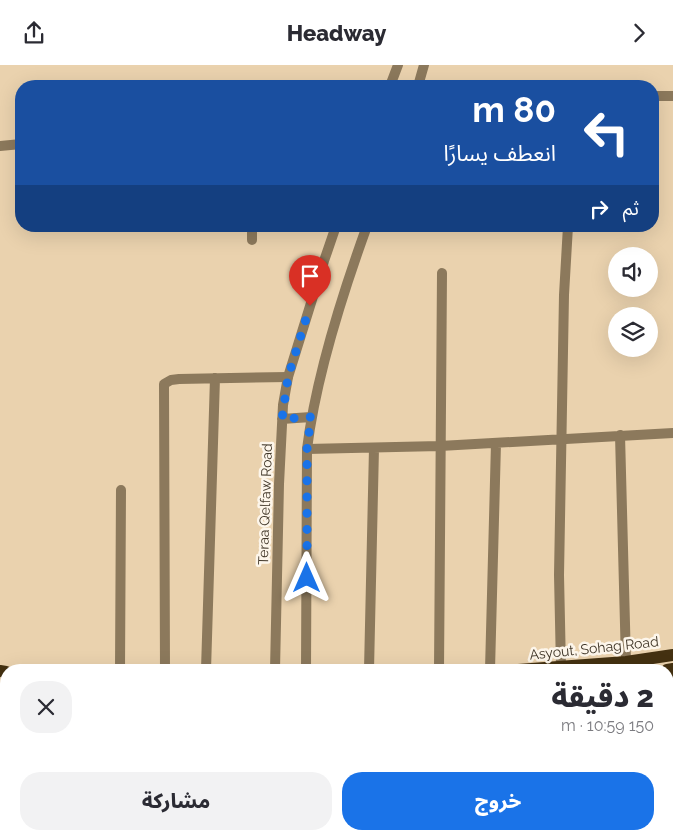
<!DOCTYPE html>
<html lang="ar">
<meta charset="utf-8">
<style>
:root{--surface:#fff;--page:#f2f2f3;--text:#2b2b33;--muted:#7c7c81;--accent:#1a73e8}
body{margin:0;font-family:Raleway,"Noto Sans Arabic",sans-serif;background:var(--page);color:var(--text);direction:rtl;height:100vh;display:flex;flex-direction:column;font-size:19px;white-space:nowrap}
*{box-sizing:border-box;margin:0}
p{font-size:16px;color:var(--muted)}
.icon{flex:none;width:28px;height:28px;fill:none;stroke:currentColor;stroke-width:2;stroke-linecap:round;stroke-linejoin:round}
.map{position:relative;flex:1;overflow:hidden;direction:ltr}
.sheet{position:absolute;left:0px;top:599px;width:674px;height:176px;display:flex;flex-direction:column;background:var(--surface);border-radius:20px 20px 0 0;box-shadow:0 5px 20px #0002;direction:rtl}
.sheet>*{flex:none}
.guide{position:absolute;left:15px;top:15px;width:644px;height:152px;border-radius:20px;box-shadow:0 5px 20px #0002;direction:rtl;background:#1a4fa0;color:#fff;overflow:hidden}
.controls{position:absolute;left:608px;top:182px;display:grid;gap:10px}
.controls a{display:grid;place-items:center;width:50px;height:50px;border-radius:50%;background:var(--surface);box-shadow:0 5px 20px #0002;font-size:25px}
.pin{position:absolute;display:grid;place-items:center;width:42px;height:42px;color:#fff;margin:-51px -21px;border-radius:50% 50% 50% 0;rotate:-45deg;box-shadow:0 0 5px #0007}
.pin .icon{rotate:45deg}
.me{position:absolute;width:55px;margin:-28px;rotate:0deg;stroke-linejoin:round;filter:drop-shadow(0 0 4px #0008)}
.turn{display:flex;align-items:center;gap:18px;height:105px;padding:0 20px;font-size:22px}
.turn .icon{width:65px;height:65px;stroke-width:2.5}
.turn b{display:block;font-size:35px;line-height:42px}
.then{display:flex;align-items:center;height:48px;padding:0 20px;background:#0003;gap:10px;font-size:19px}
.round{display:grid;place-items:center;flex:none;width:52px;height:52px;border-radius:20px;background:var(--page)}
.headline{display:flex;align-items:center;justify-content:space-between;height:85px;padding:0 20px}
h1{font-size:30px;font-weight:800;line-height:38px}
.action{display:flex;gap:10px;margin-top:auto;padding:10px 20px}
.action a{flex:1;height:58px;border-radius:20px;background:var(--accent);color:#fff;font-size:20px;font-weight:800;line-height:58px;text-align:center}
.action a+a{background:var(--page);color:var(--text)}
header{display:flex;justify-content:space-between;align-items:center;height:65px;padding:0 20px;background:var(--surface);font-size:22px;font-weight:800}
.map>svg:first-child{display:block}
</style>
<header><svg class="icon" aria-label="forward" viewBox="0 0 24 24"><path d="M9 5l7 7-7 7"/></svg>Headway<svg class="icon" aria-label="share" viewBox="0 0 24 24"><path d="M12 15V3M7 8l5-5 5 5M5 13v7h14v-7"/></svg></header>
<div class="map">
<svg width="673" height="774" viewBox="0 0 673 774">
<rect width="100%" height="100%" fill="#ead2ae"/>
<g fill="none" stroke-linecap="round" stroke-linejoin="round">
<!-- canal -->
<path stroke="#3a9598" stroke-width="15" d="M0,687H6
M211,769V774"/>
<!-- minor -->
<path stroke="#8c795c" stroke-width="10" d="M652,31H673
M0,81L21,79
M252,161V175
M620,370L626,597
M307,384L440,381L673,368
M561,603L559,510L564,230L568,161
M120,605L121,425
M165,605L164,319L171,315L179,314L288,312
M206,605L215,313
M369,605L374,383
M439,605L442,208
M490,605L496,378
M255,769L256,774"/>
<!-- tertiary -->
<path stroke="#8c795c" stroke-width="10" d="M390,21L398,0
M418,21L424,0
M282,354L311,352
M275,605L279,419L283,340L288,312L324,196L336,161
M306,605L307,384C316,311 342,230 367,161"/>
<!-- primary -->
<path stroke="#443111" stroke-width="12" d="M518,605L626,597L673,590
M667,605L673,604
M0,606L6,607
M668,617L673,615
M0,627L6,629
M0,643L6,646
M120,769L122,774
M136,769L138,774
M174,774L176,769"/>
<!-- rail -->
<path stroke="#625542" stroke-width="4" stroke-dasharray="9 9" stroke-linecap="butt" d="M668,714L673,713
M0,766L6,767
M25,769L61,772L225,769"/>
</g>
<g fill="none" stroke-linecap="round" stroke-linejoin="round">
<!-- route -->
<path stroke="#1a73e8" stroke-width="9" stroke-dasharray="0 16.2" d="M307,513V384L311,352L282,354L288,312L310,241"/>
</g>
<g text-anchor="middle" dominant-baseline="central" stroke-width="5" stroke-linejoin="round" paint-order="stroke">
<!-- street labels -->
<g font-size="14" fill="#3f3527" stroke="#fdf6eb">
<text transform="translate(265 439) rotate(-88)">Teraa Qelfaw Road</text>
<text transform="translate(594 583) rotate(-6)">Asyout, Sohag Road</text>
</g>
</g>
</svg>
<div class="controls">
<a><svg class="icon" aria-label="sound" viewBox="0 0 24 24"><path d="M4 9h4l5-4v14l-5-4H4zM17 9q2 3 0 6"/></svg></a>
<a><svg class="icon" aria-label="layers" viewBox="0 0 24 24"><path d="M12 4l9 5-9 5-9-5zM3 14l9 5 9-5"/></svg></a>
</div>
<div class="pin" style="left:310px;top:241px;background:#d93025"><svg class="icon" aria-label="arrive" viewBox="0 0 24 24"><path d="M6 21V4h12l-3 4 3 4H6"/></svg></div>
<svg class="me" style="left:307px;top:513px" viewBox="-20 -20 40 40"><path d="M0-17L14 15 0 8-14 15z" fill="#1a73e8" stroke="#fff" stroke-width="4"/></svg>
<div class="guide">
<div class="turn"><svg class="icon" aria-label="left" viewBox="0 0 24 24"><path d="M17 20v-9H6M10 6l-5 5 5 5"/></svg><div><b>80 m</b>انعطف يسارًا</div></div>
<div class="then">ثم<svg class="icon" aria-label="right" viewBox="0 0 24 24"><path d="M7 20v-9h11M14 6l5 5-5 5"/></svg></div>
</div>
<section class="sheet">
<div class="headline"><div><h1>2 دقيقة</h1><p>150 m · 10:59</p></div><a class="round"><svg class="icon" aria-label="close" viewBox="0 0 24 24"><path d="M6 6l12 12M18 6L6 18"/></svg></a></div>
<div class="action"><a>خروج</a><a>مشاركة</a></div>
</section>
</div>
